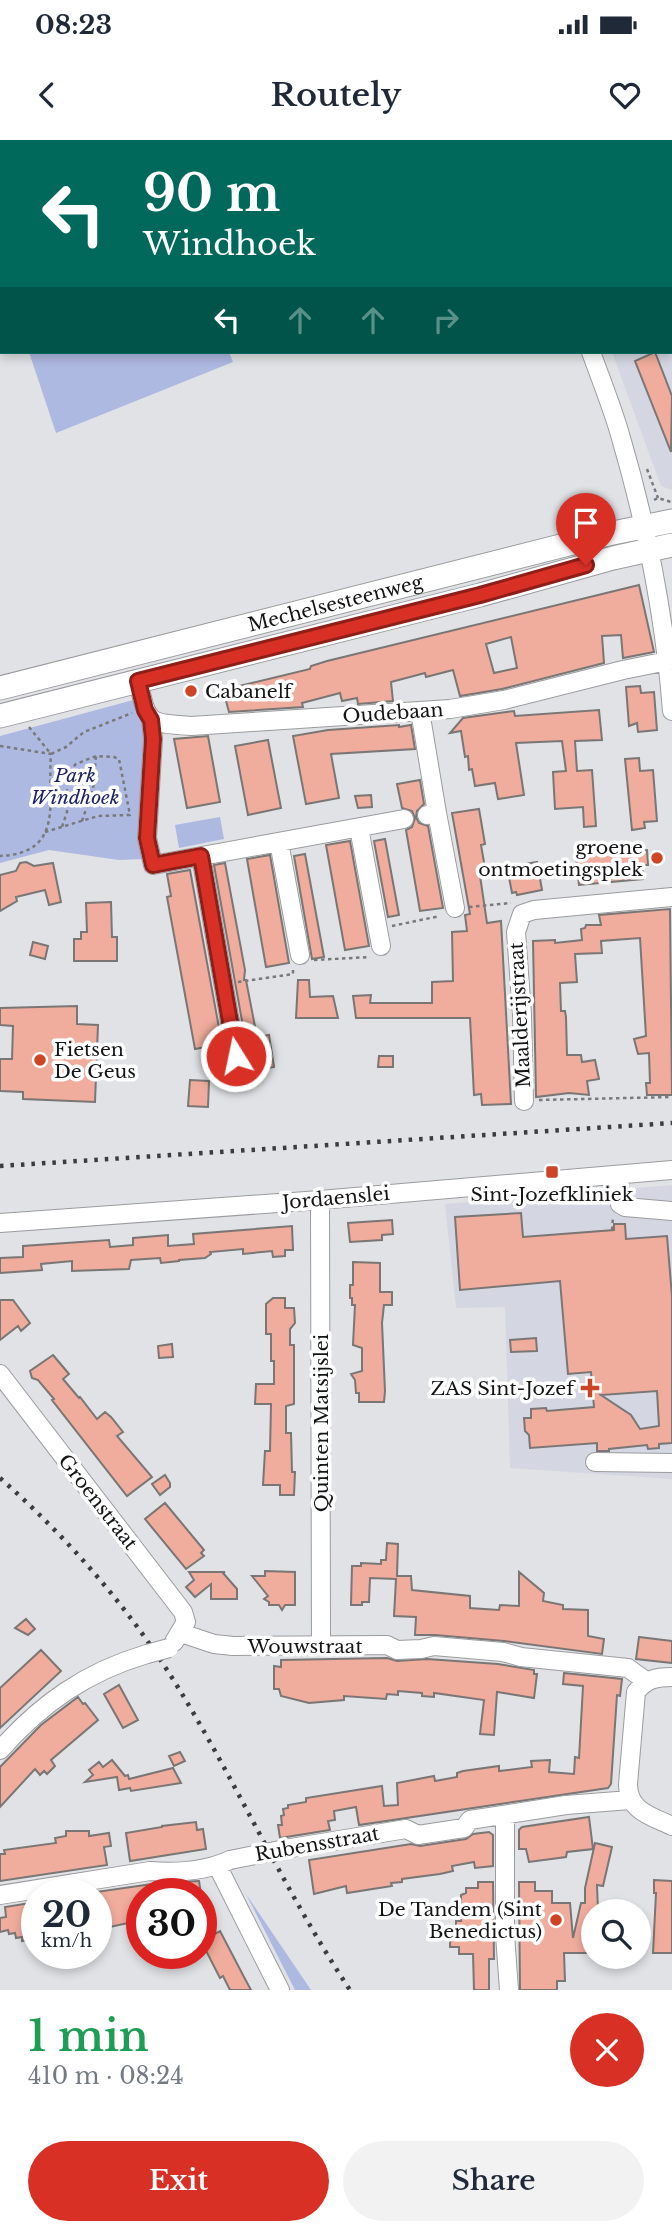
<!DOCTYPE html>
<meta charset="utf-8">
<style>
:root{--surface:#fff;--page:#f2f2f3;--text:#1f2937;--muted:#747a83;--accent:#d93025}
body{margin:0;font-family:"Libre Baskerville",serif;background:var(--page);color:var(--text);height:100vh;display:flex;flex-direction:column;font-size:26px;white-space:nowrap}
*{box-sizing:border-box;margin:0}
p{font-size:23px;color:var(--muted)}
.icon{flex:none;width:38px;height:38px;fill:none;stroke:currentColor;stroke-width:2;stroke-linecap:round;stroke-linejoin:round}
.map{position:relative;height:1850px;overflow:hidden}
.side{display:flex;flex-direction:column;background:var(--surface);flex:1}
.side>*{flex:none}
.banner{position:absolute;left:0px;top:0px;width:672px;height:214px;box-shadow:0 4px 10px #0003;background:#00695c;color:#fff;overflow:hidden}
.buttons{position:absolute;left:581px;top:1759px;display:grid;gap:14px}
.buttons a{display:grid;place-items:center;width:70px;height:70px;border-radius:50%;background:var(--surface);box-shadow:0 4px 10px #0003;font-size:35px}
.speed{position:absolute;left:21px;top:1738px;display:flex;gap:14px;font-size:35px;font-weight:700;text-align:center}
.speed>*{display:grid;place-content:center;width:91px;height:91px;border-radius:50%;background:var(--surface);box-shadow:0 4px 10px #0003;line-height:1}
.speed small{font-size:18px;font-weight:400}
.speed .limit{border:10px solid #d22;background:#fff;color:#111}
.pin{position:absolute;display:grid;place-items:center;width:60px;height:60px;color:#fff;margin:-72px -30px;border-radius:50% 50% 50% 0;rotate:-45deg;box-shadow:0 0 7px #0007}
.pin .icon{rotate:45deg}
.me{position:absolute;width:77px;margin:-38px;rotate:350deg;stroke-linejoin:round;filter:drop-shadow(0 0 5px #0008)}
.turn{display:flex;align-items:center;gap:24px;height:147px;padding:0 28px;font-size:32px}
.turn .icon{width:91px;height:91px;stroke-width:2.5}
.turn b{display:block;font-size:49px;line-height:60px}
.lanes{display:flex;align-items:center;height:66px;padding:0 28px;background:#0003;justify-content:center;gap:35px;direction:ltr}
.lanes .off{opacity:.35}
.round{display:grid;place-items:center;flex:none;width:74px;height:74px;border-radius:37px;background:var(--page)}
.headline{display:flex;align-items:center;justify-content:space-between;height:119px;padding:0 28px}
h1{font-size:42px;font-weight:600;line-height:52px;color:#1e9e55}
.action{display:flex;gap:14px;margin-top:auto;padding:14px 28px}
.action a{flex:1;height:80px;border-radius:42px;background:var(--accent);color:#fff;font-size:28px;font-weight:600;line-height:80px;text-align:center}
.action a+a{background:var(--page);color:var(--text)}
.status{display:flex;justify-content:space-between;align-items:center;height:49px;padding:0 35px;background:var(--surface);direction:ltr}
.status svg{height:19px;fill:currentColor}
header{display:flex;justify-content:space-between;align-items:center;height:91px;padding:0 28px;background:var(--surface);font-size:32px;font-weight:600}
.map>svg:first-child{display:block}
</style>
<div class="status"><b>08:23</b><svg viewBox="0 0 49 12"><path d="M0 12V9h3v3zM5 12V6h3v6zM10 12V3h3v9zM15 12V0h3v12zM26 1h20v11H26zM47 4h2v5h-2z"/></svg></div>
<header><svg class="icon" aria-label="back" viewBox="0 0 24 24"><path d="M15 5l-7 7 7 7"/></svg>Routely<svg class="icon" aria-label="heart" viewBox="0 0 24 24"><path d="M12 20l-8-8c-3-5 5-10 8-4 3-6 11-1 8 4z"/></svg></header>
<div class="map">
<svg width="672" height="1850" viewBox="0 0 672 1850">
<rect width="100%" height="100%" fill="#e0e2e5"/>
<!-- built -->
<path fill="#d4d7e2" d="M534,0H672V350L661,346L612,212H670V2Z
M672,1045V1339L510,1328L505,1167L456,1168L445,1064Z"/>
<!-- green -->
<path fill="#aeb9e2" d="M29,212H229L233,222L56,293Z
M137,559L146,598L143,719L119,720L49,710L0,723V596Z
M220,677L224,699L179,708L175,685Z
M246,1754L311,1850H295Z"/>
<!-- building -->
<path fill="#f0ac9c" stroke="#7a7675" stroke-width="2" fill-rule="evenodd" d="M655,212L672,256L671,312L635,221Z
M639,445L654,512L623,518L621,495L602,496L604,523L502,549L460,556L453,530L426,537L425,533L391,542L393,561L358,564L357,558L342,561L340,553L302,563L303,567L229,572L226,561L235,559L231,545L239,546L310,529L311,526L327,521ZM511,497L517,528L494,533L486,504Z
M640,546L641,553L654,552L657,590L638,592L637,583L629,586L626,547Z
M599,570L602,600L575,601L577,631L592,630L596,686L584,687L583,667L555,669L553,632L566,631L562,601L516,603L524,655L498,659L495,643L475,646L472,629L469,630L468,616L465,617L461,591L450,593L463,578L514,571L515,576Z
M399,585V587L411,585L415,609L331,614L339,658L306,664L293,596L328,590Z
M208,596L220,662L187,668L174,599Z
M268,600L281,668L248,675L235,606Z
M639,618L640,631L653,630L657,681L644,682L645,688L632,690L625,619Z
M420,640L424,664L417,671L416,677L419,683L428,686L443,768L420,771L406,690L412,687L415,678L412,671L402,668L397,644Z
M371,655L372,667L358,668L355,656Z
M479,669L485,704L481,705L485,728L479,729L487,783L501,781L511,964L482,965L481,954L474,955L470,878H356L353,856L371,855L370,863H432V842L453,841L452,792L467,791L465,775L470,774L452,673Z
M385,699L399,775L388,777L374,701Z
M350,701L369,806L345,810L326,705Z
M647,710L648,725H642L643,739L579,745L576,717Z
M305,714L324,817L312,819L294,716Z
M270,715L289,823L266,827L247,719Z
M26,722L34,726L53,723L61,762L49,765L45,750L16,757L17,761L0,771V735L16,731L20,723Z
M537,722L542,750L517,755L516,752L512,753L508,732L520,730L519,725Z
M225,723L245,830L244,840H246L257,897L269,895L274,927L251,931L214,725Z
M190,730L222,904L195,909L167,757L171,756L167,734Z
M111,762L112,797H117V821H74V799H81V792H87L86,763Z
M670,769L672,955H647L646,943H650L649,913L638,914L634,899L646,896L640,798L601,801L602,813L575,814L577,842L560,843L561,871H565L566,877L567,915H581L582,922L595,920L599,939L587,941L589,955L569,953L536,957L533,801L555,800V803L582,800L581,789L585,788L586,785H601L599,775Z
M33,802L48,806L45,819L30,815Z
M298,840H309L310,857L333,856L338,878H296Z
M77,866V884L98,885L95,962L23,959V952L0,951V919H12L13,886L0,885V868Z
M379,916H393V927H378Z
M190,940L209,941L208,967L188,966Z
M521,1073L523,1097L614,1090V1084H625L626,1099L667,1096L672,1156V1303L659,1304V1308L648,1309L647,1305L609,1309V1311H597V1303L530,1308L529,1295L525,1291L524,1278H531V1269L546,1268L547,1271L594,1267L591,1232L568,1234L560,1141L460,1150L455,1077ZM657,1251L659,1286L640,1289L631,1275L601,1255Z
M392,1080L393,1094L382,1095V1100L350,1102L348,1083Z
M292,1086L293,1110H285V1116L273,1117L272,1111L243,1114V1109L210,1112L211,1114L205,1118L179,1120V1121L161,1123L160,1118L131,1120L129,1129L72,1131V1121L41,1124L42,1130L0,1133V1118L23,1117V1106L109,1100L110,1107L133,1105V1098L168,1095V1106L194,1104L193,1094Z
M353,1122L380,1123V1152H392V1165H384L382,1183L385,1251L384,1262H359V1253H356L355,1240L351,1234L362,1231V1208L353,1205L355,1165H352V1158H350V1145H353Z
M273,1158H285V1168H294L295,1183L290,1189V1205H294V1264L286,1266V1293H291L292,1332H295L294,1355H280V1345H263L265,1311H270L271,1264H255L256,1244H274V1221H271V1194H266V1164Z
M0,1160H13L30,1183L21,1191L18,1186L0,1200Z
M536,1198L537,1211L511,1212L510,1200Z
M172,1204L173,1217L159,1218L158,1206Z
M53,1215L69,1234L63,1239L79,1258L80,1257L97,1279L105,1272L111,1277L123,1292L117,1296L152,1337L127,1356L52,1260L54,1259L38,1240L32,1238L30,1231Z
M165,1335L170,1343V1347L160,1355L152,1344Z
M165,1363L204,1410L201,1413L204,1416L186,1429L145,1379Z
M387,1403L398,1404L397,1436H411L412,1450L470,1456V1468L499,1470L500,1465L519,1466V1432L544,1453L543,1461L563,1465V1469L588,1470V1496L604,1499L602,1514L504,1501L435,1495H415L416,1477L394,1476L396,1439L370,1438L369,1462H362V1465H351L352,1426H361V1423L381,1424V1420H386Z
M265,1431L295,1432V1465H285L282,1470L279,1465H269V1462L264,1459L268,1456L252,1436H265Z
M189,1432H225L223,1433L237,1449V1459H211V1444L195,1457L186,1447L194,1440Z
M26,1479L35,1489L28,1495L15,1488Z
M639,1497L672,1501V1523L636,1519Z
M41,1510L61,1531L0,1588V1548Z
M387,1518L397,1521L427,1519L498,1524L534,1530V1534H537L534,1558L497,1552L494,1595L480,1594L484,1560L434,1553V1557L422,1556V1553L398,1551V1555L387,1554L386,1559L344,1556V1560L309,1563L281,1556L279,1549H274V1526L281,1527V1520Z
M564,1533L622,1539L620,1556L617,1555L611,1644L608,1648L359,1685L356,1667L334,1671L335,1680L328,1681L330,1690L280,1698L278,1685H282L281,1676L284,1675L283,1669L288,1668V1665L306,1662V1658L382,1646L384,1666L398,1665L397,1643L434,1636L435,1641L457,1637V1633L463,1631L499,1626V1631L532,1627L531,1621L550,1620L549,1632L574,1634L575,1617L579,1618L583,1546L563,1544Z
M119,1545L138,1580L123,1588L104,1554Z
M78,1557L83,1564L85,1563L98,1580L51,1620L55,1626L47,1634L44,1631L40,1635L35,1629L0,1667V1627L41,1585Z
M180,1612L185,1621L174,1626L169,1616Z
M112,1620L125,1636L128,1635L129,1639L173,1628L181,1643L131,1651L130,1648L119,1650L117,1637L85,1642L93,1635L89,1630L99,1622L103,1627Z
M589,1677L593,1709L567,1712L566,1717L529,1722L526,1709H519V1690L522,1687Z
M196,1682L197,1690L203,1689L206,1709L130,1721L126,1693L162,1687V1686Z
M66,1691H89V1696L109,1693L111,1706L104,1707L107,1725L0,1741V1714H5L4,1710L56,1703L55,1698L66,1696Z
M489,1692L493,1695V1726L475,1728L474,1722L452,1726L453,1731L440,1734L402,1739V1742L391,1743L392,1746L347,1753L346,1746L314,1754L309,1720L411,1704L420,1706L466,1699L473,1694Z
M595,1703L612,1707L603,1746L597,1745L598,1771H593V1813H564L565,1841H557V1850H520L519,1742H535V1751H552V1763H570L573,1798L581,1763H585V1748Z
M654,1740L672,1741V1813H653L656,1753H654Z
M199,1741L201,1754H142V1780L96,1790V1752L159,1743Z
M478,1742H493L494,1819H489V1850H474L473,1814H459V1807H450V1794H456V1781H461V1755L466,1753V1748H478Z
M37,1762V1793H33L34,1799L22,1801V1797L16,1798L15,1793L9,1794L8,1790L0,1792V1778L6,1777L5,1767Z
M220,1791L244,1837L251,1850H230L223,1836L220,1838L201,1801Z"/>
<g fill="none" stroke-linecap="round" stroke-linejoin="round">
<!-- minor casing -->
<g stroke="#9b9c9f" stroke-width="20">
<path id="minor" d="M513,0V2
M29,2L31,0
M0,20L2,19
M591,212C601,240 613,269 621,298C647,387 665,479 672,571
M138,541C148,583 146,583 191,586L450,569L504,560L623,530L672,520
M420,571L437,673L427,675
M151,580L153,599L147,698L153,725L404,679
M437,673L455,768
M359,688L381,806
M279,702L300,815
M201,716L236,916
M524,961L522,874L516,792L522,774L534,770L672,757
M619,1035L620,1064L625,1067L672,1071
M320,1060L321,1506
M0,1083L320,1060L672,1030
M0,1234L183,1472L186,1482L174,1502
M595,1322L672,1323
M181,1493L214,1504L233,1506L387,1505L397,1510L421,1509L434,1506L503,1512L521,1517L628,1528L646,1541
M672,1537C656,1537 646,1539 636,1552L628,1644C628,1671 651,1676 672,1686
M0,1610C42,1563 86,1532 147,1514
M505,1675V1795L509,1850
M285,1709L406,1689L418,1695L464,1688L470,1680L566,1665L630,1660
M217,1725L280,1850
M0,1755L150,1731C176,1733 206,1731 230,1720"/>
</g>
<!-- major casing -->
<g stroke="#9b9c9f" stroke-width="25">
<g id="major">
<path id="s1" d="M0,548L608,394L672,381"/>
<path d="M0,576L480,455L613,418L672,405"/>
</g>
</g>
<!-- path -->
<path stroke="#78797b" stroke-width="2.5" stroke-dasharray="3.5 3.5" stroke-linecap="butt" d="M647,329L658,358
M654,360L658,358L671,362
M29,587L51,614L66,607L84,592L132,573
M0,606L51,614C47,660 66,713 0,716
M82,681L93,649L96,616
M45,692L98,676L130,675L119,619L114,617L96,616L76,624L71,629L66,655L67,672L62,687
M469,767L511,763
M392,786L440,776
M314,820L370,817
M238,842L293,834V830
M539,960L672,957
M612,1090L613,1077"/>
<!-- minor -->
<use href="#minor" stroke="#fff" stroke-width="18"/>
<!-- major -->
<use href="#major" stroke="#fff" stroke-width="23"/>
<!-- rail -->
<path stroke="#3b3c3e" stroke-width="4.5" stroke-dasharray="3.5 7" stroke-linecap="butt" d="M0,1026L672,983
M0,1338C69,1399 131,1470 179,1549C239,1647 286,1754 350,1850"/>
<!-- minor-bridge casing -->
<g stroke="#9b9c9f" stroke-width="20" stroke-linecap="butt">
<path id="minor-bridge" d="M147,1514L169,1508
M230,1720L285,1709"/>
</g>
<!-- minor-bridge -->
<use href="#minor-bridge" stroke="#fff" stroke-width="18"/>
</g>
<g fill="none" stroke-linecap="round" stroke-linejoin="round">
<!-- route casing -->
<g stroke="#8d1f18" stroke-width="18">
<path id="route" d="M236,916L201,716L153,725L147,698L153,599L151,580L145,570L138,541L480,455L586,425"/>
</g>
<!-- route -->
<use href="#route" stroke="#d93025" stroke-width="12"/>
</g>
<!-- markers -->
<g fill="#ce4424" stroke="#fff" stroke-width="2.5">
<circle cx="191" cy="551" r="7"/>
<circle cx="657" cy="718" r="7"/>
<circle cx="40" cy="920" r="7"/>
<rect x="545" y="1025" width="14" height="14" rx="3.5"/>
<path d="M586.5 1237.5h7v7h7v7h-7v7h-7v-7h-7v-7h7z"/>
<circle cx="556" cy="1780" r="7"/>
</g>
<g text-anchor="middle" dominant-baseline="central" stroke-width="7" stroke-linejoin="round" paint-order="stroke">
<!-- street labels -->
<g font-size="19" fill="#141516" stroke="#fff">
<text stroke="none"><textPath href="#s1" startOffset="346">Mechelsesteenweg</textPath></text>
<text transform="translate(393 573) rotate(-4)">Oudebaan</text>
<text transform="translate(520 875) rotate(-93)">Maalderijstraat</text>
<text transform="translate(336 1058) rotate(-5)">Jordaenslei</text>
<text transform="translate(321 1283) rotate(-90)">Quinten Matsijslei</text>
<text transform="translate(98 1362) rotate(52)">Groenstraat</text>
<text x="305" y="1506">Wouwstraat</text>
<text transform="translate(317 1704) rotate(-10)">Rubensstraat</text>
</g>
<!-- poi labels -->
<g font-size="19" fill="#141516" stroke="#fff" text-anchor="end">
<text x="205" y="551" text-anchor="start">Cabanelf</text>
<text x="643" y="707">groene<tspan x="643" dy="22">ontmoetingsplek</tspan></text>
<text x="54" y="909" text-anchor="start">Fietsen<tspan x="54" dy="22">De Geus</tspan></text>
<text x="552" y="1054" text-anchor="middle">Sint-Jozefkliniek</text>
<text x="574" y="1248">ZAS Sint-Jozef</text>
<text x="542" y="1769">De Tandem (Sint<tspan x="542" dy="22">Benedictus)</tspan></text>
</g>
<!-- park labels -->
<g font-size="19" font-style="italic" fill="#1d2364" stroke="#fff">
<text x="75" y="635">Park<tspan x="75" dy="22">Windhoek</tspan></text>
</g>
</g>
</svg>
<div class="buttons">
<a><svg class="icon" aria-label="search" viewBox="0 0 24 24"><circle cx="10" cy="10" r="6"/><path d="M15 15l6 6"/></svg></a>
</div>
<div class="speed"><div>20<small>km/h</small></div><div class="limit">30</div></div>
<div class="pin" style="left:586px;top:425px;background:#d93025"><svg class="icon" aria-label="arrive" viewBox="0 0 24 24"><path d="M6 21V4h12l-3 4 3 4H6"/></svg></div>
<svg class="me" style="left:236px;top:916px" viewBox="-20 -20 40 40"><circle r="17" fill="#d93025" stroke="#fff" stroke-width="3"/><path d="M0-11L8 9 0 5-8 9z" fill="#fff"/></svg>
<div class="banner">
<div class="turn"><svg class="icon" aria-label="left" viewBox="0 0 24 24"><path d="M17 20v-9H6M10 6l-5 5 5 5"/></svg><div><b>90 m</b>Windhoek</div></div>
<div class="lanes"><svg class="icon" aria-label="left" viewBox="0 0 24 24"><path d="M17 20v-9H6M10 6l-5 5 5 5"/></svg><svg class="icon off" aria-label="ahead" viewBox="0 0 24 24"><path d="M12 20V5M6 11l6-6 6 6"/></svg><svg class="icon off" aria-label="ahead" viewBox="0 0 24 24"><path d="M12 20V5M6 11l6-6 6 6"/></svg><svg class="icon off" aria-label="right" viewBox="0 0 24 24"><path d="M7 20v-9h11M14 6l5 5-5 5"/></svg></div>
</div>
</div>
<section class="side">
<div class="headline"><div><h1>1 min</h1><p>410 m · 08:24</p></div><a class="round" style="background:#d93025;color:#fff"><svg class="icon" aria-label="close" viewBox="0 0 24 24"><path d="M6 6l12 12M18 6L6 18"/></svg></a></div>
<div class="action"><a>Exit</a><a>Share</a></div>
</section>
